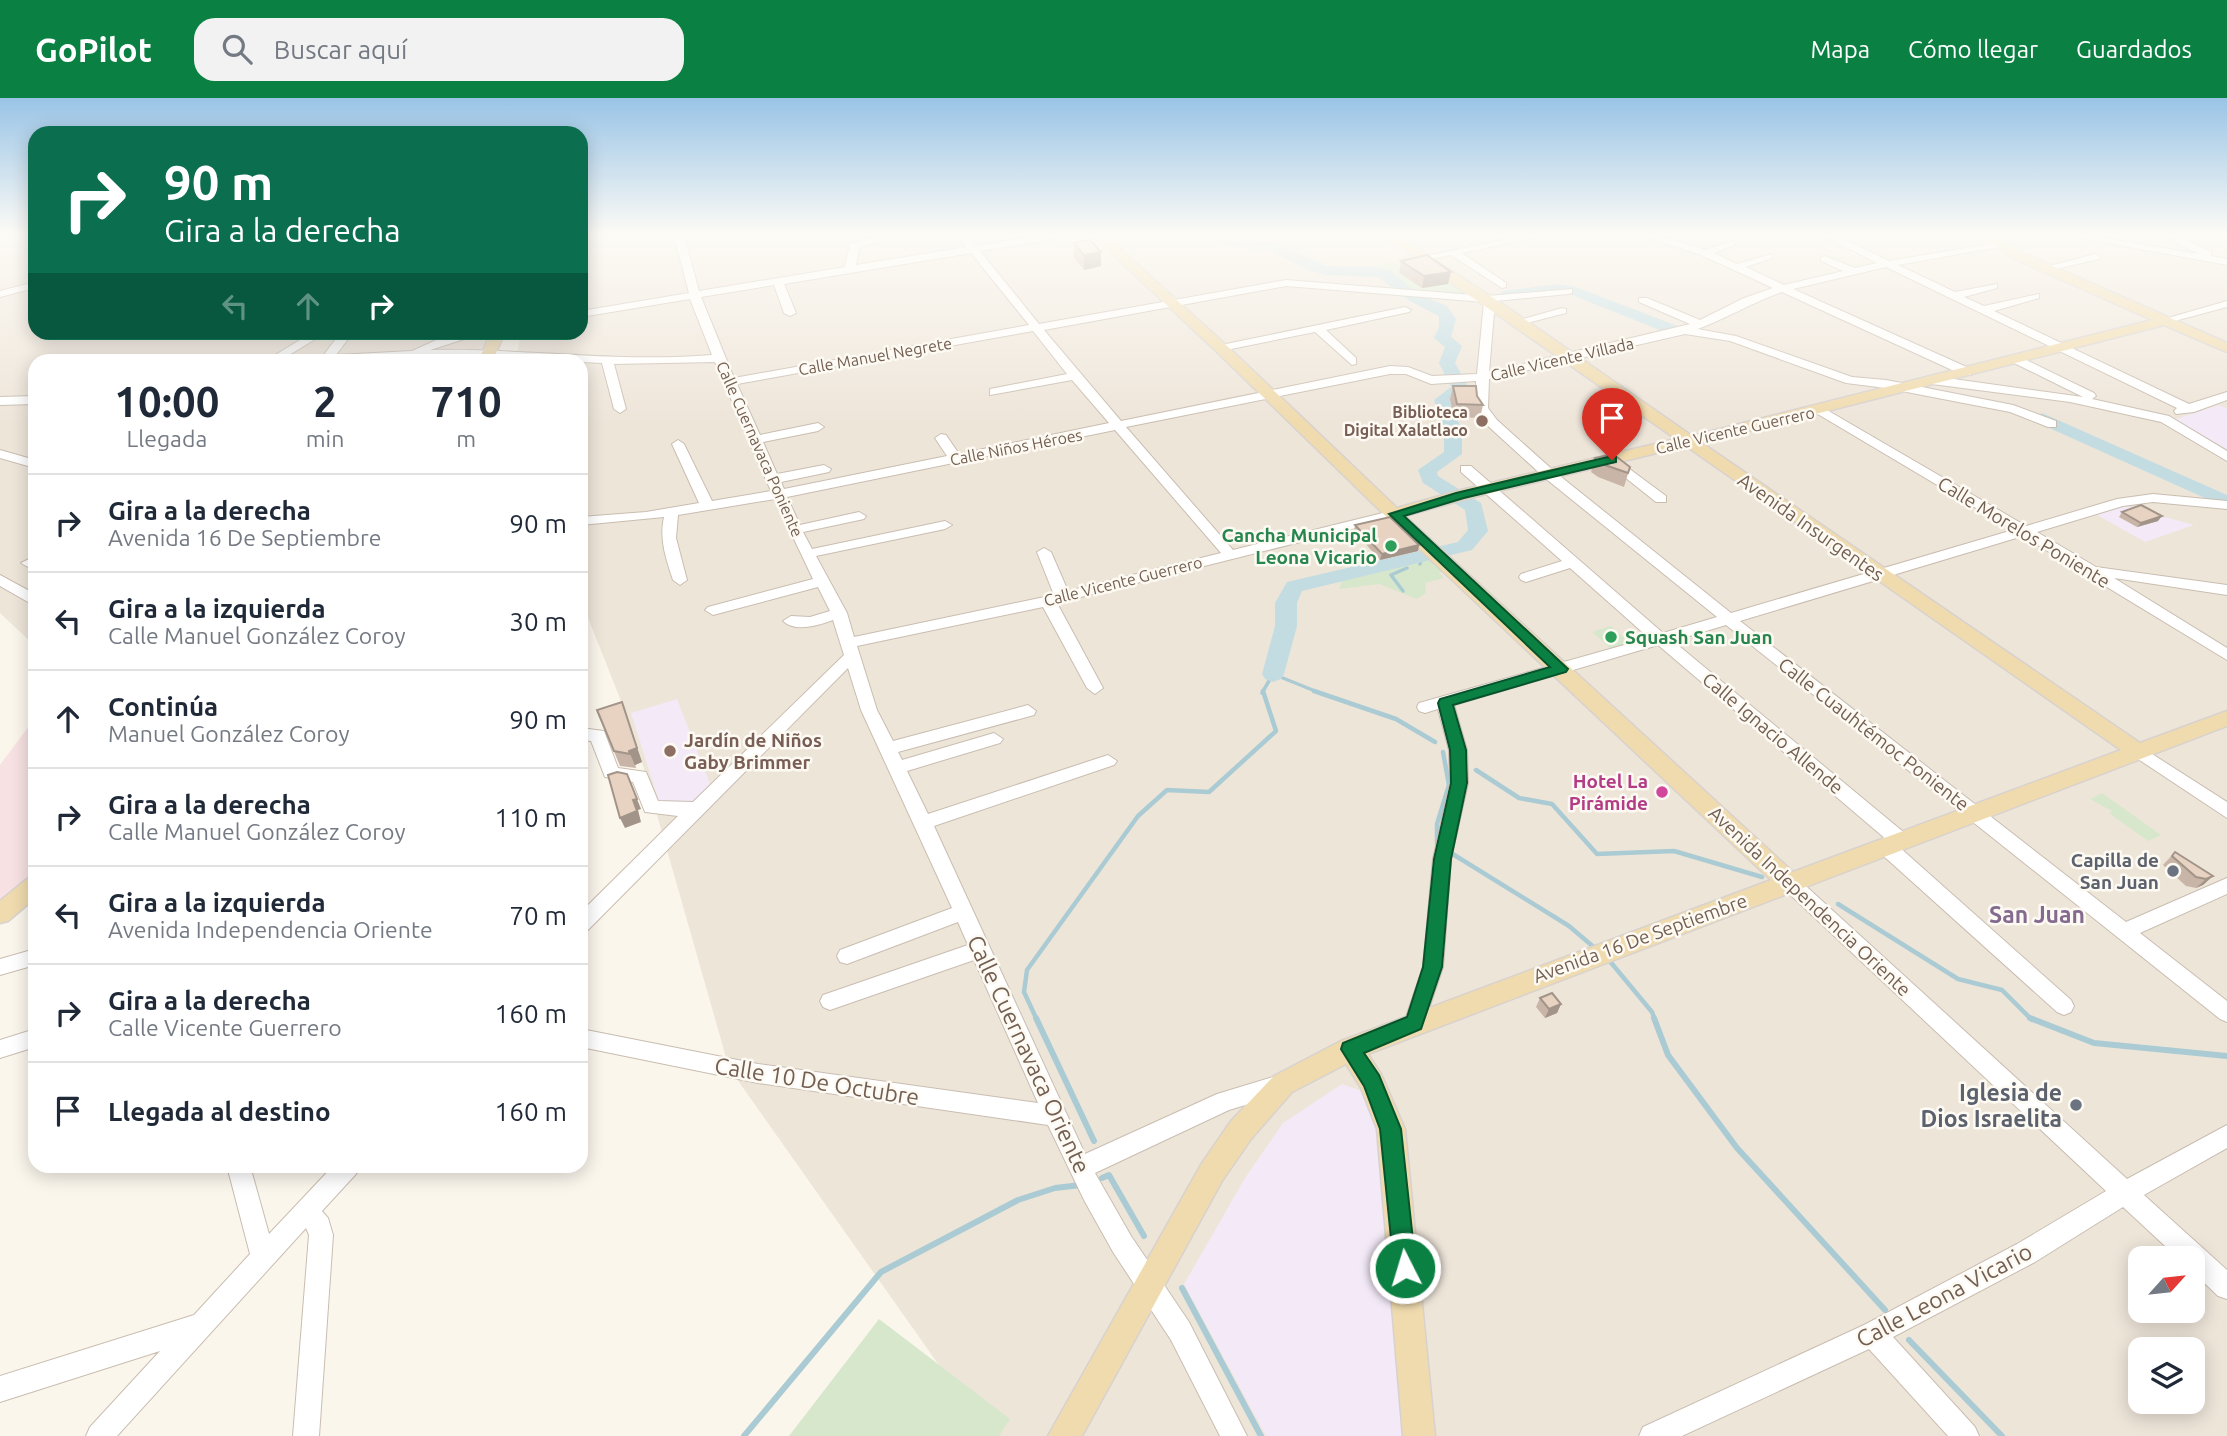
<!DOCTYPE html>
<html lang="es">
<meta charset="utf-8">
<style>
:root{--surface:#fff;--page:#f2f2f3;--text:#1f2937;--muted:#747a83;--line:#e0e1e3;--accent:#0b8043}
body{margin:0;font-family:Ubuntu,sans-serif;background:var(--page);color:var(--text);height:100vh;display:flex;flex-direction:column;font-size:26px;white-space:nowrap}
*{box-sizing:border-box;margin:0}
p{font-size:23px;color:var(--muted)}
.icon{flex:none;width:38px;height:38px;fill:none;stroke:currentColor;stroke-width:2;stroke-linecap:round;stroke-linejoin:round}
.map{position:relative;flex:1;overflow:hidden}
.side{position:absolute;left:28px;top:256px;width:560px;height:819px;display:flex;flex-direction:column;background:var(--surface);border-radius:21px;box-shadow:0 4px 18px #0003}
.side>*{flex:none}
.banner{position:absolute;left:28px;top:28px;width:560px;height:214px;border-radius:21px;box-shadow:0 4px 18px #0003;background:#0b6e4f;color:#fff;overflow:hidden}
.needle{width:46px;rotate:63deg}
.fabs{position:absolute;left:2128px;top:1148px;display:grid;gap:14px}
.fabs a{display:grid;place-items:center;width:77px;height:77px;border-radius:14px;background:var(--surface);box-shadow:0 4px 18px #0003;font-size:35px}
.pin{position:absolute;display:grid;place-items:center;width:60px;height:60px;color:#fff;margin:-72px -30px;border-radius:50% 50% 50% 0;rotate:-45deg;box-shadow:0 0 7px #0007}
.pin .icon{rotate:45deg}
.me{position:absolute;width:77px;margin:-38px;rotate:355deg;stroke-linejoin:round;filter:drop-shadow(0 0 5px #0008)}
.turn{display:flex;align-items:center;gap:24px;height:147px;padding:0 21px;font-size:32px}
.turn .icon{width:91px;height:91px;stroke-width:2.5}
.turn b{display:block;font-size:49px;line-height:60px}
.lanes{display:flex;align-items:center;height:66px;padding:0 21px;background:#0003;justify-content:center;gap:35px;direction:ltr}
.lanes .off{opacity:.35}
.eta{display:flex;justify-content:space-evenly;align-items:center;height:119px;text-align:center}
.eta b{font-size:42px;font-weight:700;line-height:49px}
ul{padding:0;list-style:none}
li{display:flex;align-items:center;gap:21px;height:98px;padding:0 21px;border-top:2px solid var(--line)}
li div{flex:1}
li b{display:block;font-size:26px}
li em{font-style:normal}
header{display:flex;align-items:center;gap:42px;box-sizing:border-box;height:98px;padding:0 35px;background:var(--accent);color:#fff}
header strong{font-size:33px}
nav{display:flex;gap:38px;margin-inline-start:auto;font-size:24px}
.search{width:490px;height:63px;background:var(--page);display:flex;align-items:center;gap:18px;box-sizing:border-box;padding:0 24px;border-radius:21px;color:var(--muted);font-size:26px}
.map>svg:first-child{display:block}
</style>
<header>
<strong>GoPilot</strong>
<div class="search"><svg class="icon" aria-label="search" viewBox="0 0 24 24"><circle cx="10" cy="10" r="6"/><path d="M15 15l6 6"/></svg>Buscar aquí</div>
<nav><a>Mapa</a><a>Cómo llegar</a><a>Guardados</a></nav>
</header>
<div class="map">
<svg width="2227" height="1338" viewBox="0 0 2227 1338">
<rect width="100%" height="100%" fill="#fbf6ec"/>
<!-- residential -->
<path fill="#eee5d9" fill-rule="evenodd" d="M0,138H35V234L497,235L486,262H35V548L0,515Z
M581,138H2227V1338H989L729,970L634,636L581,502V262H516L521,235L581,234ZM2140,1160H2193V1213H2140ZM2140,1251H2193V1304H2140Z"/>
<!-- education -->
<path fill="#f3e9f7" d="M2219,307L2227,311V354L2173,322Z
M2118,406L2194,427L2145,444L2092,414Z
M677,601L712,691L701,707H660L631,615Z
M1342,986L1375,998L1417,1338H1266L1184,1186L1245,1080L1283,1025Z"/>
<!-- medical -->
<path fill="#f7e1e2" d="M35,620V781L0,811V667Z"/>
<!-- green -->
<path fill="#d6e7cc" d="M1388,164L1427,169L1472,199L1410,191L1394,177L1370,170Z
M1434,458L1450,472L1439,475L1444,480L1425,485L1426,495L1417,501L1379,486L1339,491L1343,481Z
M1611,528L1630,545L1611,551L1592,534Z
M2102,695L2161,737L2148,743L2109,715L2112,713L2090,701Z
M879,1221L1010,1321L999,1338H789Z"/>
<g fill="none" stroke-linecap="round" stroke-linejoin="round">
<!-- stream-far2 -->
<path stroke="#aacbd3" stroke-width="3.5" d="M1420,466L1421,460
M1403,493L1391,477L1407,470
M1262,595L1273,576L1320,595"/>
<!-- stream-far1 -->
<path stroke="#aacbd3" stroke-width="4.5" d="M1314,593L1396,621L1435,644
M1476,672L1519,700L1552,706L1597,756L1674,753L1762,779
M1437,746V726L1449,687L1443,654
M1451,755L1569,828L1596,851
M1838,806L1958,881L2002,892L2032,922
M1608,861L1652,914L1655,922
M1037,922L1024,894L1027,872L1138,718L1167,692L1209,694L1276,633L1263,593"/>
<!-- stream -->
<path stroke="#aacbd3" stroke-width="6" d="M1036,920L1094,1043
M1654,920L1668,957L1737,1050L1885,1212
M2030,920L2094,945L2227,958
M1102,1080L1109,1077L1144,1138
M1182,1190L1261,1338
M1909,1242L2002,1338
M744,1338L881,1174L1018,1102L1055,1090L1081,1087"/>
<!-- river -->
<path fill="#c3dce2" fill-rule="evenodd" d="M1201,138L1271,144L1326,168L1371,169L1389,172L1418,196L1447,208L1456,221L1451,239L1462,248L1455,265L1469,290L1452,304L1462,335V356L1437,374L1438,378L1481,405L1488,433L1472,452L1302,493L1297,505V528L1284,576L1281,581L1273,584L1265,581L1262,576L1275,528V505L1287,484L1458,444L1468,432L1465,412L1423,385L1418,372L1444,354V335L1434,302L1451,289L1439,265L1445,249L1434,240L1439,229V218L1408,202L1378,179L1326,177L1308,172L1272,153L1223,147Z
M1557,186L1576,189L1677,228L1679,231L1671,236L1665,234L1569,196L1504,203L1496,198L1504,193Z
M2042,315L2227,397V410L2036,324L2033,320Z"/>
<!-- minor casing -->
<g stroke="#c9bdb0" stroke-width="2">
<path id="minor" d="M674,138H684L699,193L845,169L850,146L873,139L877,140V144L859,150L856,167L967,149L958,138H968L976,148L1036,138H1058L1053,141L980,153L1039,226L1286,182L1486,198L1572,191V195L1568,196L1495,203L1489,274L1690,226L1639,204V200H1647L1700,222L1744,200L1773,190L1701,157L1644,138H1659L1705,152L1734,143V147L1714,155L1737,166L1772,156V160L1746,169L1784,187L1843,173L1821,163V159L1825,158L1855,170L1877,165L1824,138H1837L1889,163L2002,144V148L1998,149L1898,167L1955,194L1997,186V190L1964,199L1984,208L2039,196V200L1994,213L2189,306L2227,294V302L2194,314L2176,316L2174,313L2177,310L1886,169L1793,191L1971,271V277H1963L1782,194C1753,204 1727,220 1698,231L1736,238L1852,279L1886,282L2013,307L2056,323V329H2048L2010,314L1886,290L1846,285L1730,243L1685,236L1489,281L1488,310L1497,322L1555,374L1731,515L2013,432L1816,315L1814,312L1820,308L2026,428L2117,401L2153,396L2227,403V411L2153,404L2123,408L2037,434L2096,469L2227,487V497L2114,480L2227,550V562L2023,438L1740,523L2126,824L2227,780V796L2140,835L2227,903V924L2220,921L1726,527L1673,543L1907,737L1909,742L1907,747L1898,748L2071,902L2074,908L2071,914L2064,917L2057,914L1878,753L1876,748L1878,743L1887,742L1658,547L1454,607L1467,652L1468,685L1451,761L1443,869L1422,931L1415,934L1408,931L1404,925L1423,869L1433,761L1450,685L1449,652L1438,611L1425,615L1419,613L1417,609L1419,605L1649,540L1570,470L1526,484L1521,482L1519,479L1521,476L1562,463L1461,374V368H1471L1663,535L1717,519L1545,380L1488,328L1476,310V283L1431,286L1406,276H1390L1126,329L1233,452L1395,412L1402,416L1400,419L1057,505L1103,590L1095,596L1087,590L1043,509L857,548L877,612L893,643L1028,607L1036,613L1034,617L898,654L902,662L994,635L1003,641L1000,645L907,673L928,716L1108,657L1117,663L1114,667L934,728L1085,1056L1217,996L1283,976L1291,979L1294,986L1291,993L1229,1012L1095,1075L1131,1138L1189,1224L1247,1338H1220L1171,1242L1113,1154L1084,1102L1048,1027L758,985L581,949V931L758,966L1038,1005L974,862L830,912L823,909L820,903L823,897L968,847L958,824L847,866L840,864L837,858L840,852L952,810L861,612L848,570L588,832L581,834V814L678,718L645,714L633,684L605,679L591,643L581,642V630L604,633L618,670L646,674L658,703L693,704L844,557L833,522C819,527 796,535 783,523L791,518L810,519L830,513L818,489L713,517L705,512L708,509L813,481L775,401L678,417L676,440L687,482L680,487L673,482C666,461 659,441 664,419L581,427V419L646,414L699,405L672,346L678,342L684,346L712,403L771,393L715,264L614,266L626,311L620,315L614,311L602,265L478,259L305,262L323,258L341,234L351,237L336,257L412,253L443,239L462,234H486L430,252C524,250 618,265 712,257L690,201L581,219V213L689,195ZM971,155L1029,227L734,280L701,199L774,187L784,215L790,218L796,215L784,186ZM1286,188L1484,204L1477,276L1432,278L1408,269L1390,268L1121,323L1044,232ZM1033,233L1067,276L990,291V297L1072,282L1109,325L959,356L946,337L941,336L935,340L947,358L784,391L781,384L829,374L831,371L824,367L777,376L763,344L818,333L824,329L818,325L760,337L737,286ZM1115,332L1221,455L1068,493L1051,454L1044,450L1037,454L1054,497L854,539L847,515L816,458L945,431L952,427L945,423L812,451L803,434L864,421L866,418L859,414L800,427L787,399Z
M1522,138H1542L1462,155L1506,185V189L1502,190L1451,157L1422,163L1417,160Z
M2069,138H2091L2199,156L2164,138H2177L2211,154V158L2227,161V167Z
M2095,156L2100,159L2099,161L2047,173L2042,170Z
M35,184V190L0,199V193Z
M2227,203V209L2167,225L2161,222Z
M1405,209L1411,212L1409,214L1326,232L1356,260V266L1352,267L1315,234L1221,253L1215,250L1221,247Z
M1562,210L1566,211V215L1519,227L1513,224Z
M313,234H327L281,262H267Z
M2018,258L2094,295L2096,298L2092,301L2169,318L2227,353V363L2161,324L2070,304L1932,286L1926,282L1932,278L2083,299L2014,265L2012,262Z
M35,298V306L0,307V299Z
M0,352L35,362V370L0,360Z
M1612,358L1666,398V404H1656L1607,365L1605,362Z
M35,458V467L28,469L21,465Z
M0,477L35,496V508L0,488Z
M2138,647L2227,704V720L2132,657L2129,653Z
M1790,777L1797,780L2127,1081L2227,1027V1050L2144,1097L2227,1172V1201L2218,1198L2193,1174V1160H2178L2123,1109L2035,1164L1893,1239L1975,1329L1979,1338H1948L1869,1251L1682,1338H1639L1643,1329L1864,1227L2017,1146L2106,1093L1783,790L1780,785L1783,780Z
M35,851V867L0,877V861Z
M35,931V949L0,960V942Z
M227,1068H250L269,1136L333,1068H360L356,1076L322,1113L328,1120L333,1137L319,1338H293L309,1137L306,1130L117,1338H86L90,1329L160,1253L0,1304V1278L194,1217L250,1156Z"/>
</g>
<!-- major casing -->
<g stroke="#d8d2cf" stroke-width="3">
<path id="major" d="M1093,138H1106L1226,247L1397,410L1461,392L1676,341L1384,138H1398L1507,209L1692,338L2152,222L2017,162L1979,138H1993L2025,156L2227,245V254L2164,227L1702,345L2140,645L2227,613V628L1368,956L1381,976L1405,1031L1435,1338H1403L1377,1031L1361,990L1346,966L1292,994L1251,1041L1222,1083L1082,1338H1048L1202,1065L1231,1023L1274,978L1341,943L1771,782L1432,463L1216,253ZM1686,348L2121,652L1793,774L1405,418L1466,401Z
M491,234H505L493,262H479Z
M35,778V800L8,823L0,825V803L27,781Z"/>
</g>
<!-- minor -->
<use href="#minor" fill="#fff" fill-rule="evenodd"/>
<!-- major -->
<use href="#major" fill="#f0dbae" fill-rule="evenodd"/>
</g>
<!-- wall -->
<path fill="#c8b5a7" d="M1074,145L1101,154V168L1084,172L1074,160Z
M1401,163L1448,186L1422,190L1399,175Z
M1453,288L1477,298L1483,307L1480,320L1454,319L1450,301Z
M1595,360L1630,369L1624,389L1598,379L1591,374Z
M2122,414L2158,423L2137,429L2119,419Z
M1355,427L1419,447L1418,453L1380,462L1354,433Z
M622,604L642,664L635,667L636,670L620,668L597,612Z
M2175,754L2213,778L2203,787L2196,790L2186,788L2163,767Z
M1540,900L1561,906L1557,915L1545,920L1536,909Z"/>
<!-- shaded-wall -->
<path fill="#a29488" d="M1101,154V168L1084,172V157Z
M1451,174L1448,186L1422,190L1424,178Z
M2162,418L2158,423L2137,429L2141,425Z
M1419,447L1418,453L1380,462L1382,456Z
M622,604L642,664L635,667L636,670L629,653Z
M627,676L641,711L638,712L641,724L625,730L620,720L633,702Z
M2213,778L2203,787L2196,790L2206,781Z
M1561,906L1557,915L1545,920L1549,911Z"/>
<!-- building -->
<path fill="#e8d3c2" stroke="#a29488" stroke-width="2" d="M1090,142L1101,154L1084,157L1074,145Z
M1427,157L1451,174L1424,178L1401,163Z
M1453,288H1476L1477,298L1483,307L1457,306Z
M1613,356L1630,369L1628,375L1602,366L1595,360Z
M2141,407L2162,418L2141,425L2122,414Z
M1390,419L1419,447L1382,456L1355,427Z
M622,604L637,650L629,653L630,656L614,653L597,612Z
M617,674L627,676L637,701L633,702L637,713L620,720L608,677Z
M2175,754L2213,778L2206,781L2196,779L2172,758Z
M1552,895L1561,906L1549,911L1540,900Z"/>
<!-- sky -->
<linearGradient id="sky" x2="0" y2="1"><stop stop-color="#99c4e6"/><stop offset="0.42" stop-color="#fdfbf6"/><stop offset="1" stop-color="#fdfbf6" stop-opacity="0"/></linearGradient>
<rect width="2227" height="325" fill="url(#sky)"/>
<!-- route -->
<path fill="#0b8043" stroke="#07532c" stroke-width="2" d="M1612,358L1616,359V364L1464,400L1404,418L1568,571L1566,574L1453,607L1466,652L1467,685L1451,761L1442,869L1421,931L1364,955L1379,977L1401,1031L1416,1170L1413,1178L1405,1182L1397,1178L1394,1170L1380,1031L1364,988L1341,951L1343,945L1407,919L1423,869L1434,761L1451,685L1450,652L1438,605L1440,601L1550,569L1389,416L1456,395Z"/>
<!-- markers -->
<g fill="#8d6e63" stroke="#fdfaf3" stroke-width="2.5">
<circle cx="1482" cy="323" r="7"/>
<circle cx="670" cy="653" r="7"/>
</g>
<g fill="#2e9e5b" stroke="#fdfaf3" stroke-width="2.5">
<circle cx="1391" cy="448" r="7"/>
<circle cx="1611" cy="539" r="7"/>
</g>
<circle fill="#d1479c" stroke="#fdfaf3" stroke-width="2.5" cx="1662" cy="694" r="7"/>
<g fill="#6b7280" stroke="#fdfaf3" stroke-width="2.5">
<circle cx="2173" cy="773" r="7"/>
<circle cx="2076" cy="1007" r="7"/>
</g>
<g text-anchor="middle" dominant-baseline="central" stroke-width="5" stroke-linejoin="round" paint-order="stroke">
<!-- far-street labels -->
<g font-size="16" fill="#735f52" stroke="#fdfaf3">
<text transform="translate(875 258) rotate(-10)">Calle Manuel Negrete</text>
<text transform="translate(1562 261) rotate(-13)">Calle Vicente Villada</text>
<text transform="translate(1735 332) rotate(-13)">Calle Vicente Guerrero</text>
<text transform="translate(1016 349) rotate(-11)">Calle Niños Héroes</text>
<text transform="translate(760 351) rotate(66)">Calle Cuernavaca Poniente</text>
<text transform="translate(1123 483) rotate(-14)">Calle Vicente Guerrero</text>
</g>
<!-- far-education labels -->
<g font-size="16" font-weight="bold" fill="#785e54" stroke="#fdfaf3" text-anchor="end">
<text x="1468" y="314">Biblioteca<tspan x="1468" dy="18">Digital Xalatlaco</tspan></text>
</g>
<!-- street labels -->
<g font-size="19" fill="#735f52" stroke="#fdfaf3">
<text transform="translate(1811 429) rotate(35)">Avenida Insurgentes</text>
<text transform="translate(2024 434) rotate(31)">Calle Morelos Poniente</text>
<text transform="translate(1773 635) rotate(40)">Calle Ignacio Allende</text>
<text transform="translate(1874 636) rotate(38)">Calle Cuauhtémoc Poniente</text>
<text transform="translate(1810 803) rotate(43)">Avenida Independencia Oriente</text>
<text transform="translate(1640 840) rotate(-20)">Avenida 16 De Septiembre</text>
</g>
<!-- leisure labels -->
<g font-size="19" font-weight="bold" fill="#27864d" stroke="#fdfaf3" text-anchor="end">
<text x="1377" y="437">Cancha Municipal<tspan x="1377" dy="22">Leona Vicario</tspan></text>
<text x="1625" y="539" text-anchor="start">Squash San Juan</text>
</g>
<!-- education labels -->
<g font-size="19" font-weight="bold" fill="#785e54" stroke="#fdfaf3" text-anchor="start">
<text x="684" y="642">Jardín de Niños<tspan x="684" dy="22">Gaby Brimmer</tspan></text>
</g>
<!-- hotel labels -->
<g font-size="19" font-weight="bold" fill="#b23c85" stroke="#fdfaf3" text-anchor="end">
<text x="1648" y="683">Hotel La<tspan x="1648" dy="22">Pirámide</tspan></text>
</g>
<!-- worship labels -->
<g font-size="19" font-weight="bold" fill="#5b616d" stroke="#fdfaf3" text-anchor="end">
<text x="2159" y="762">Capilla de<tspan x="2159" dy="22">San Juan</tspan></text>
</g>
<!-- quarter labels -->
<g font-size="23" font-weight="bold" fill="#846a8e" stroke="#fdfaf3">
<text x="2037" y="816">San Juan</text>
</g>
<!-- near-street labels -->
<g font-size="23" fill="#735f52" stroke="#fdfaf3">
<text transform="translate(1029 956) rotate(65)">Calle Cuernavaca Oriente</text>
<text transform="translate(817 983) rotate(9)">Calle 10 De Octubre</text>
<text transform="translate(1944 1197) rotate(-28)">Calle Leona Vicario</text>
</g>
<!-- near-worship labels -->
<g font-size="23" font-weight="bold" fill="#5b616d" stroke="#fdfaf3" text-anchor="end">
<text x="2062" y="994">Iglesia de<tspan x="2062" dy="26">Dios Israelita</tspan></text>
</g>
</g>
</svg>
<div class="fabs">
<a><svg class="needle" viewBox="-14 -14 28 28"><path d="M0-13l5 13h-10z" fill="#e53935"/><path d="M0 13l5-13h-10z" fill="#747a83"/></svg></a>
<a><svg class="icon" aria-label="layers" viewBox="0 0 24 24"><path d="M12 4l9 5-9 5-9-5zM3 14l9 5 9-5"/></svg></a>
</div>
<div class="pin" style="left:1612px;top:362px;background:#d93025"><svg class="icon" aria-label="arrive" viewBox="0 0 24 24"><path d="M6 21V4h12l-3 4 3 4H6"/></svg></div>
<svg class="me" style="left:1405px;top:1170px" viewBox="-20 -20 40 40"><circle r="17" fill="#0b8043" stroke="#fff" stroke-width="3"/><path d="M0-11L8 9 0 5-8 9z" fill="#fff"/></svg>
<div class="banner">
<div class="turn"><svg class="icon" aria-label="right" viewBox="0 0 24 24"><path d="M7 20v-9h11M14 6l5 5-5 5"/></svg><div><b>90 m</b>Gira a la derecha</div></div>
<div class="lanes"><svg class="icon off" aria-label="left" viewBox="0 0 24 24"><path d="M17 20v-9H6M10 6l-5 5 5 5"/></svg><svg class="icon off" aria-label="ahead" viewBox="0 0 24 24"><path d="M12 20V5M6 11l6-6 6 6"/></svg><svg class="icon" aria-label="right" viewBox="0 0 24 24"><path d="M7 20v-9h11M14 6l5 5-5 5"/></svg></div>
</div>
<section class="side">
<div class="eta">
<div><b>10:00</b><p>Llegada</p></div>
<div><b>2</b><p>min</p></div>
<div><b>710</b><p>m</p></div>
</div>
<ul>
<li><svg class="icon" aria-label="right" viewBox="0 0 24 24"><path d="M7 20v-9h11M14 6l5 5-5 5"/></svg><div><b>Gira a la derecha</b><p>Avenida 16 De Septiembre</p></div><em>90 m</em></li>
<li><svg class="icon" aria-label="left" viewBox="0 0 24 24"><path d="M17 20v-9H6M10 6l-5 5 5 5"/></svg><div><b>Gira a la izquierda</b><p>Calle Manuel González Coroy</p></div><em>30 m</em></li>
<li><svg class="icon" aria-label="ahead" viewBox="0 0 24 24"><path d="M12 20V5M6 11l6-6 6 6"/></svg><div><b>Continúa</b><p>Manuel González Coroy</p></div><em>90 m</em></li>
<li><svg class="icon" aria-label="right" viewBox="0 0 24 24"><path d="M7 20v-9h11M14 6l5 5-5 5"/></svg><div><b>Gira a la derecha</b><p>Calle Manuel González Coroy</p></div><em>110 m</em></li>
<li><svg class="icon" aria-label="left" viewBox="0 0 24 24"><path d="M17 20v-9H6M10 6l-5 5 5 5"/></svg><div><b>Gira a la izquierda</b><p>Avenida Independencia Oriente</p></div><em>70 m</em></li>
<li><svg class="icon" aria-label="right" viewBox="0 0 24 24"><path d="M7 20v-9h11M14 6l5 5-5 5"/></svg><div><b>Gira a la derecha</b><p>Calle Vicente Guerrero</p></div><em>160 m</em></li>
<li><svg class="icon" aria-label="arrive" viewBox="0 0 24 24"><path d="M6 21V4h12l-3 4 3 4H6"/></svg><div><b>Llegada al destino</b></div><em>160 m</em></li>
</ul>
</section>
</div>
